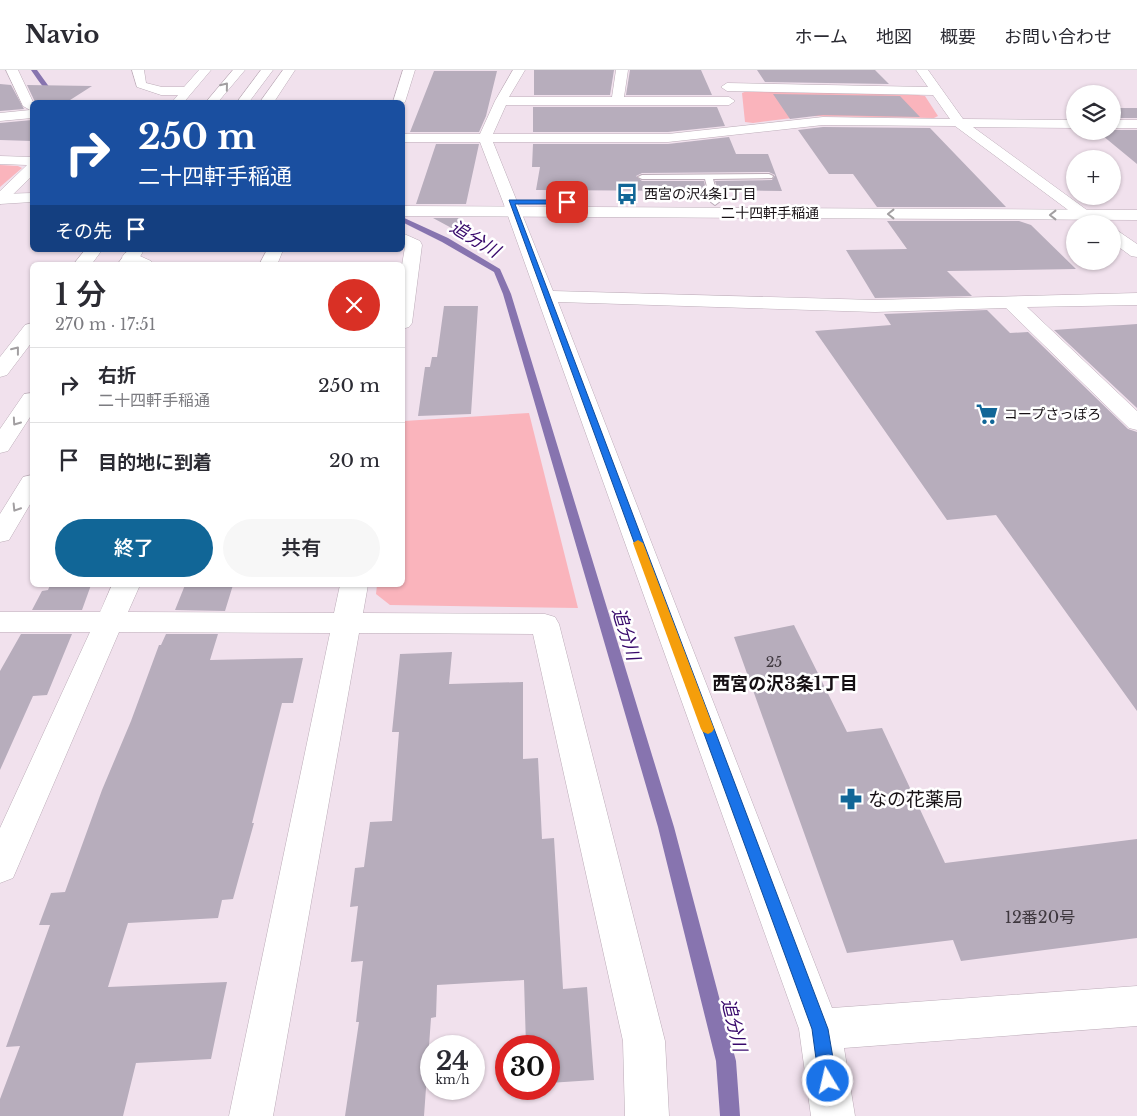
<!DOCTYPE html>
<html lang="ja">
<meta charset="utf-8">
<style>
:root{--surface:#fff;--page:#f7f7f7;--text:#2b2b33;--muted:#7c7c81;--line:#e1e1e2;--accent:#116697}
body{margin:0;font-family:"Libre Baskerville","Noto Sans JP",serif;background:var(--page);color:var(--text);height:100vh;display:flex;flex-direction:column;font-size:19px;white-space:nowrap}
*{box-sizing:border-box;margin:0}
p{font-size:16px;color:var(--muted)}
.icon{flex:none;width:28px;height:28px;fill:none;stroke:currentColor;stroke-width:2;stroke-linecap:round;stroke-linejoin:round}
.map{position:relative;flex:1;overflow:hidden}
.drawer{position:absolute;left:30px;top:192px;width:375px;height:325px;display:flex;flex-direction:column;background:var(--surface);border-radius:8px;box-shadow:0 1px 4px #0004}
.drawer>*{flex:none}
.top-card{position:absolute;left:30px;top:30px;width:375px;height:152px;border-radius:8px;box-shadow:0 1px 4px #0004;background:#1a4fa0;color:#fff;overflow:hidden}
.fabs{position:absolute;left:1066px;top:15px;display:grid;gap:10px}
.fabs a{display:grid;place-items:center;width:55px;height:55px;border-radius:50%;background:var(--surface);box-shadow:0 1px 4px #0004;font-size:25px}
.speed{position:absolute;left:420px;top:965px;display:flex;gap:10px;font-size:25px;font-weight:700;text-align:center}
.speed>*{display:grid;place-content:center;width:65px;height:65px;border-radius:50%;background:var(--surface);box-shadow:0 1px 4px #0004;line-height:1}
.speed small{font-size:12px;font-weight:400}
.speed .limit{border:8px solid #d22;background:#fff;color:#111}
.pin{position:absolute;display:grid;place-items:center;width:42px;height:42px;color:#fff;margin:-21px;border-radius:10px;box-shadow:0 2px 8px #0006}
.me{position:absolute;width:55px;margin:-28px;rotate:351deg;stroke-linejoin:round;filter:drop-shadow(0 0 4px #0008)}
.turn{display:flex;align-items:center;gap:18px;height:105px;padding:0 25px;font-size:22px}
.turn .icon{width:65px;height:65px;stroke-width:2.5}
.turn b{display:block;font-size:35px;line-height:42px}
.then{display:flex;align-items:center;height:48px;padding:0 25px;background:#0003;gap:10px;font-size:19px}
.round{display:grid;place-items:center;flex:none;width:52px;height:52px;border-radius:26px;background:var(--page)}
.overview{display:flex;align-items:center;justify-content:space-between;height:85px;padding:0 25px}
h1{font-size:30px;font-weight:600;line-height:38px}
.cta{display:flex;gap:10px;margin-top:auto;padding:10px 25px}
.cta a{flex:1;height:58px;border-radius:30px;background:var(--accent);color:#fff;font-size:20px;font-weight:600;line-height:58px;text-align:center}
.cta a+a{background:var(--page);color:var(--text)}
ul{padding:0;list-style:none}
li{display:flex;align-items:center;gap:15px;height:75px;padding:0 25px;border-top:1px solid var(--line)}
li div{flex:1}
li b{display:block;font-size:19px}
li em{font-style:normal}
header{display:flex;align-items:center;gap:30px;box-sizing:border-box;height:70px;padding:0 25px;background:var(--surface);border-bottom:1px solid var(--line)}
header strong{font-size:24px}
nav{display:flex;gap:28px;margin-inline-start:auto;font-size:18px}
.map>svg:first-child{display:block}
</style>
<header>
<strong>Navio</strong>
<nav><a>ホーム</a><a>地図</a><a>概要</a><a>お問い合わせ</a></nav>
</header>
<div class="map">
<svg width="1137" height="1046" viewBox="0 0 1137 1046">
<rect width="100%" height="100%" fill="#f1e1ed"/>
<!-- green -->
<path fill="#fab4bc" d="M747,21L918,25L925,26L938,46L934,48L808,46L753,53L745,52L742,23Z
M0,95L18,96L22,98L0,117Z
M529,343L578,538L390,535L376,524L377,515H402L404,351Z"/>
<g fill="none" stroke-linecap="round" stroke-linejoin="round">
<!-- stream -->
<path fill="#8774af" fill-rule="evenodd" d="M31,0H37L50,18L69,32C52,32 40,13 31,0Z
M402,147L448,168L500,199L511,224L674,757L736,991L740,1046H720L716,991L658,757L503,224L494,202L442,172L402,152Z"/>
</g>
<!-- building -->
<path fill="#b7adbc" d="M534,0H614L610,25H534Z
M630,0H701L712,25H626Z
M757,0H875L889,14L765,12Z
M434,1H497L486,46L479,62H410Z
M0,14L11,15L24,39L0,41Z
M27,15L92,16L67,32H35Z
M773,24L900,26L920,47L823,45L790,49Z
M533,37H717L725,56L668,62H533Z
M1112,38H1137V48H1112Z
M32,50V71L0,70V53Z
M823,57L930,58L1006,137H877L853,104H829L798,60Z
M1112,60H1137V94L1097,61Z
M729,67L736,84H768L782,121L718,120L715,111L772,110L775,105L769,102L642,103L636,106L642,111H704L706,120L699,121L536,120L540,97H532L533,74H668Z
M436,74H479L466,134H416Z
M433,148H462L459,162Z
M887,151H1019L1031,155L1076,199L947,201L972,226L875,228L846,180L907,179Z
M444,236H478L471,344L418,346L425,297H430L432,287H437Z
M987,240L1010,263L1028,262L1128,359L1137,362V641L996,445L947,450L815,261L891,255L884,244Z
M1137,254V338L1054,260Z
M50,515H91L82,540H32L42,521L48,520Z
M185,515H233L225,541L175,540Z
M794,555L847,662L882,658L945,793L1137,769V868L961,891L953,870L847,883L734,567Z
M21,564H72L47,625L33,626L0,700V601Z
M166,564H218L210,590L303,588L293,633H282L252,753H254L233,829L222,830L218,848L128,853L108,917L227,912L211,989L136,993L123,1046H0V1029L20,976L6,977L50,855H39L51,823L65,822L102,720L131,651L159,575H161Z
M452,582L449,614L523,612V689L538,688L542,769L554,768L563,919L587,917L594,1010L549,1013V976H526L524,910L437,915L436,947L431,948L424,1046H345L359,952H356L363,891L351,892L358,836L350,837L355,798L364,797L370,752L392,751L399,662H392L400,584Z"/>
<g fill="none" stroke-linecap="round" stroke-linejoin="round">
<!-- service casing -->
<g stroke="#bcacb8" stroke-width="2">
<path id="service" d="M769,104L773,106L772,108L713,109L719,132L715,135L711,132L705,109H642L638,107L642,105Z"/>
</g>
<!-- minor casing -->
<g stroke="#bcacb8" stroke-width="1">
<path id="minor" d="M6,0H18L33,32L32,48L0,51V43L30,40L23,36Z
M132,0H144L146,13L162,17H184L199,0H211L184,32H172L178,25H161L137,17Z
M283,0H295L274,32H260Z
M403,0H415L405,32L402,35V32H393Z
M513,0H525L509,27H612L616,0H628L624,27H729L735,31L729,35H506L493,64H668L823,47L950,49L933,25L727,21L721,17L727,13L928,17L916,0H928L963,49L1075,50V58L973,57L1106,154H1087L955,56L823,55L668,72H493L553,221L875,230L1137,223V235L1027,237L1137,341V360L1129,358L1006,238L875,242L558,232L832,938L1137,916V956L844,978L855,1046H811L799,959L503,132L480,72H402V64H480L495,31Z
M1112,50H1137V58H1112Z
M0,86L32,87V106L5,132L0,134V121L27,95L0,94Z
M1112,159L1118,161L1137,174V187L1131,186L1112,172Z
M402,163L420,171L422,175L412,253L409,257L402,259V195L405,177L402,175Z
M267,180H283L277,195H259Z
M131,182L151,191L154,195C142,195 130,198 122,187L125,183Z
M32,405V431L9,470L0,472V444L23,407Z
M112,515H140L128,542L334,543L340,515H368L363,543L545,544L555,547L559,554L665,971L669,1046H625L623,971L533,564L359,563L273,1046H229L330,563L119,562L13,808L0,813V758L90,562H0V542H100Z"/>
</g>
<!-- tertiary casing -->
<g stroke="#bcacb8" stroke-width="1">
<path id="tertiary" d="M0,124L32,123V132L0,134Z
M402,136L1137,140V150L402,146Z"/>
</g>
<!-- primary casing -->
<g stroke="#bcacb8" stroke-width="1">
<path id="primary" d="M233,0H245L218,32H206Z
M261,0H273L249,32H237Z
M85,180H102L91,195H73Z
M128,180H144L135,195H117Z
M32,253V272L7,305L0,307V287L25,255Z
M32,323V344L8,381L0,383V359L24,324Z"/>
</g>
<!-- service -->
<use href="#service" fill="#fff" fill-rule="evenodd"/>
<!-- minor -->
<use href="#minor" fill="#fff" fill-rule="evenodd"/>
<!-- tertiary -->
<use href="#tertiary" fill="#fff" fill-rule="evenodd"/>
<!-- primary -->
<use href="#primary" fill="#fff" fill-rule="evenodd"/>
</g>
<!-- one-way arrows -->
<defs><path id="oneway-chevron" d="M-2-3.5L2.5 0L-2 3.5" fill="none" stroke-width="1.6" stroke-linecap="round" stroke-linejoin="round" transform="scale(1.25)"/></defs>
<g stroke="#a29fa1">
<use href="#oneway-chevron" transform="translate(225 16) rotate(-51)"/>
<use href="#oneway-chevron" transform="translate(891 144) rotate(-180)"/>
<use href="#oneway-chevron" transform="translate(1053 145) rotate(-180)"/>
<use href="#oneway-chevron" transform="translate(16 280) rotate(-52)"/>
<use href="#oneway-chevron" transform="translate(16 352) rotate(125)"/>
<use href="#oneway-chevron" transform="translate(16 438) rotate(122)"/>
</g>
<!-- route -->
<path fill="#1a73e8" stroke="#114b97" d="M509,130H567L570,132L567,134H515L828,959L837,1011L834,1017L828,1020L822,1017L819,1011L812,959Z"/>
<!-- slow -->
<path fill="#f59e0b" d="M638,470L643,473L714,659L712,662L708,664L703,662L701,659L633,473Z"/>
<!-- icons -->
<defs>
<g id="bus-bare" transform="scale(1.725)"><path d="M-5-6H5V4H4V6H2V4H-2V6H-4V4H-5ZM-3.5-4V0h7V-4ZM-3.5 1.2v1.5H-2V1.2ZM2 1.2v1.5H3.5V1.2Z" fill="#116697" stroke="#fff" stroke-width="2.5" paint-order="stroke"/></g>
<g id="supermarket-bare" transform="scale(1.725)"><path d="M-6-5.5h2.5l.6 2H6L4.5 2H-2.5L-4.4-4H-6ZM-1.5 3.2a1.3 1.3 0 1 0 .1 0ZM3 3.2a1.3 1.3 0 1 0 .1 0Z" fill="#116697" stroke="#fff" stroke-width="2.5" paint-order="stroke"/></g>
<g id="pharmacy-bare" transform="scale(1.725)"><path d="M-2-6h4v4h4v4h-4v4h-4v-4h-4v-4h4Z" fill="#116697" stroke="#fff" stroke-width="2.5" paint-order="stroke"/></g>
</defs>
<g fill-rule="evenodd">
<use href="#bus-bare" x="627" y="124"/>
<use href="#supermarket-bare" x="987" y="344"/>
<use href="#pharmacy-bare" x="851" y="729"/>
</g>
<g text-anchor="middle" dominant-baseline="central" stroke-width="5" stroke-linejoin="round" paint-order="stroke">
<!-- far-poi labels -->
<g font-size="14" fill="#161014" stroke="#fff" text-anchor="start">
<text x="644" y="124">西宮の沢4条1丁目</text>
<text x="1004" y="344">コープさっぽろ</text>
</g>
<!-- far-street labels -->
<g font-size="14" fill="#161014" stroke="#fff">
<text x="770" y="143">二十四軒手稲通</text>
</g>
<!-- number labels -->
<g font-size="14" fill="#3e373e">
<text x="774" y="592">25</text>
</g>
<!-- near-number labels -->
<g font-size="16" fill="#3e373e">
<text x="1040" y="847">12番20号</text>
</g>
<!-- water labels -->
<g font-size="18" font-style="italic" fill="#37086b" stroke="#fff">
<text transform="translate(475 169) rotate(31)">追分川</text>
<text transform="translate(626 564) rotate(73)">追分川</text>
<text transform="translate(734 955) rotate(76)">追分川</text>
</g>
<!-- neighbourhood labels -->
<g font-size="18" font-weight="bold" fill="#161014" stroke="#fff">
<text x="785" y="614">西宮の沢3条1丁目</text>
</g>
<!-- near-poi labels -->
<g font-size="19" fill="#161014" stroke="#fff" text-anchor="start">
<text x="868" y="729">なの花薬局</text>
</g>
</g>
</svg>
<div class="fabs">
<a><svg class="icon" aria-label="layers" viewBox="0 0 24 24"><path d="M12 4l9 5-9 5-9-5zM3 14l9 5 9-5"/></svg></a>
<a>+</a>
<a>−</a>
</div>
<div class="speed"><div>24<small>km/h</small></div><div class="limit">30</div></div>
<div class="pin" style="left:567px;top:132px;background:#d93025"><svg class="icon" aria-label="arrive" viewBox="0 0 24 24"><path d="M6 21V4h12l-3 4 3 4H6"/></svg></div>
<svg class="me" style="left:828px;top:1011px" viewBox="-20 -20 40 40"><circle r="17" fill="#1a73e8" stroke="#fff" stroke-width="3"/><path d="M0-11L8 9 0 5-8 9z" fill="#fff"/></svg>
<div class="top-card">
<div class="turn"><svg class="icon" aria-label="right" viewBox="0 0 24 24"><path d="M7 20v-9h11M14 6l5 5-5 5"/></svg><div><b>250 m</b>二十四軒手稲通</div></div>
<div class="then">その先<svg class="icon" aria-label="arrive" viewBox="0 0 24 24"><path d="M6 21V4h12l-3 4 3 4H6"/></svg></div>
</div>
<section class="drawer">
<div class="overview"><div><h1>1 分</h1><p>270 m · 17:51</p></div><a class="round" style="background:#d93025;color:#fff"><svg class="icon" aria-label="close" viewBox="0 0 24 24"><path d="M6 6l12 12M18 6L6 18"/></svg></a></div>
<ul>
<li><svg class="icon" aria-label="right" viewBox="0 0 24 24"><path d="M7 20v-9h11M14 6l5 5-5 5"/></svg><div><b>右折</b><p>二十四軒手稲通</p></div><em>250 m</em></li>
<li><svg class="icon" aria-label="arrive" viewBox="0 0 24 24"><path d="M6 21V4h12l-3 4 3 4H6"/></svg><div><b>目的地に到着</b></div><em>20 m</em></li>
</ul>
<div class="cta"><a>終了</a><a>共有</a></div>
</section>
</div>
